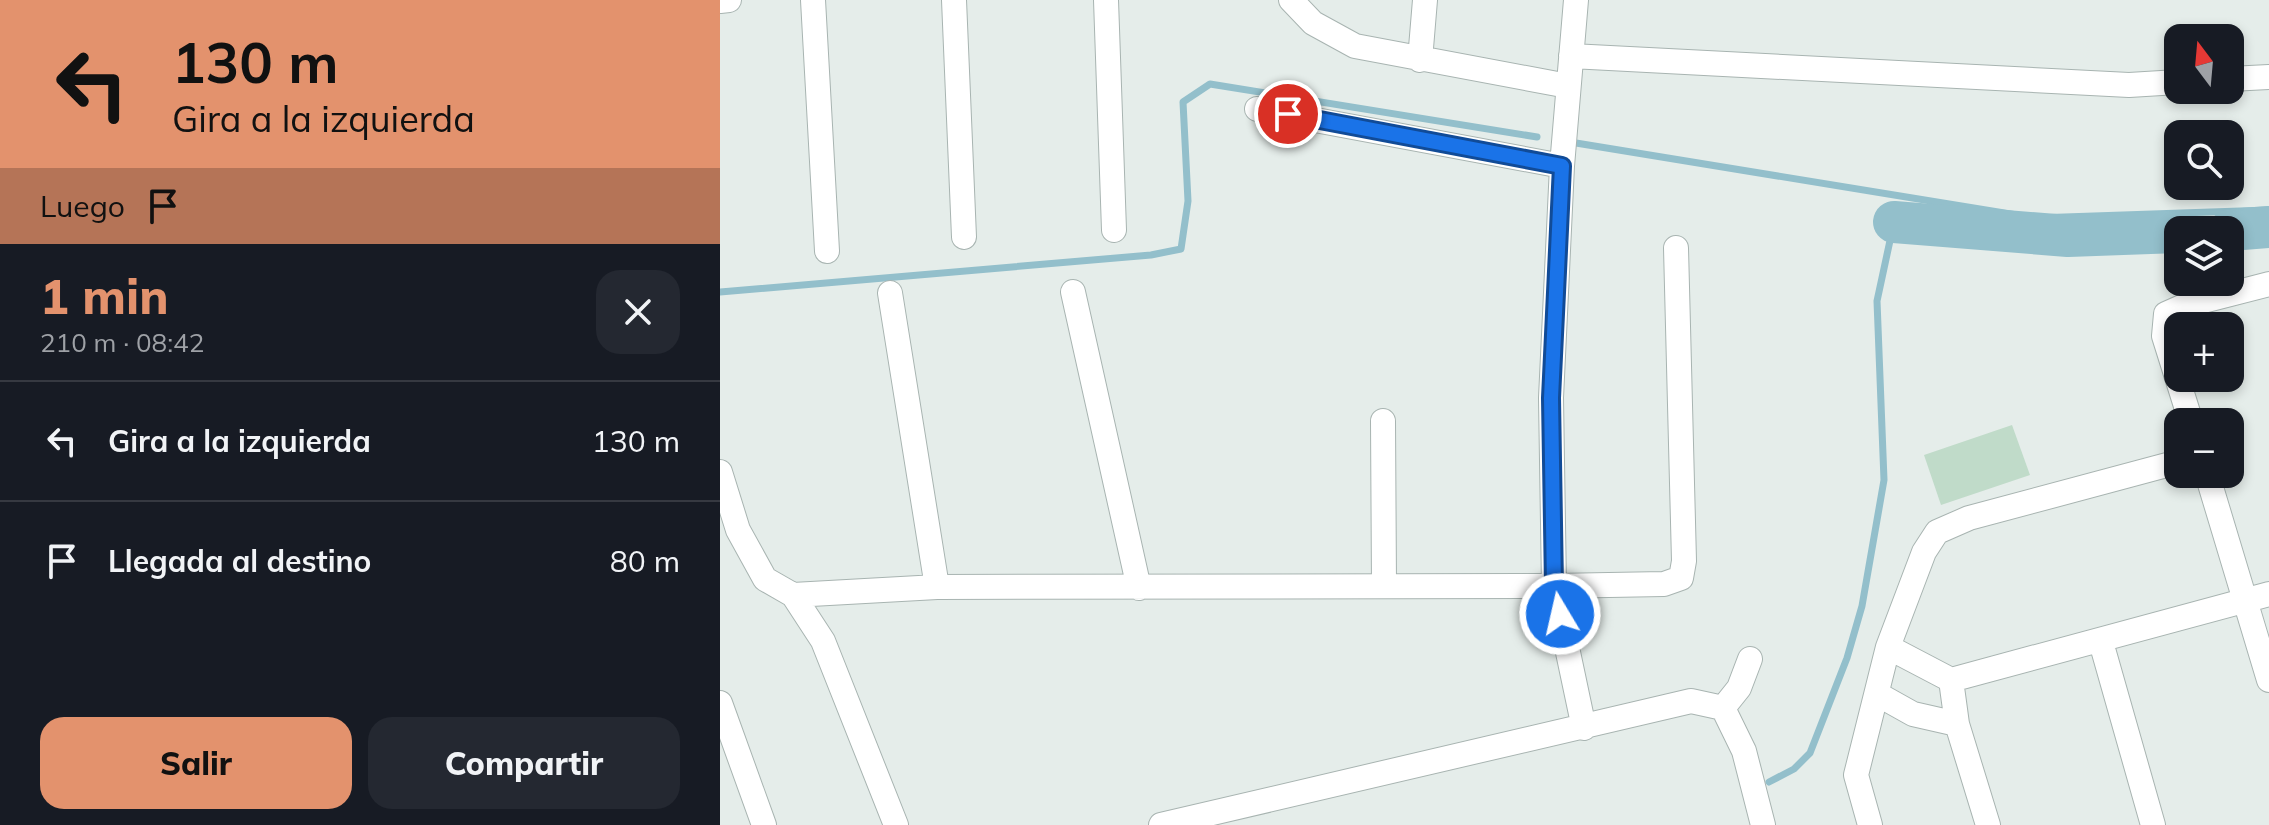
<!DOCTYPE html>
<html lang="es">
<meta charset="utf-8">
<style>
:root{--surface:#171b24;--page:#242831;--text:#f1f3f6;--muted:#9ea1a6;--line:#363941;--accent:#e3926d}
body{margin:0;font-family:Mulish,sans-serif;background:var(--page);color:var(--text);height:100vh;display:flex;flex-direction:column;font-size:30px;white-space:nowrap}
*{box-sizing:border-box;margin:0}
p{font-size:26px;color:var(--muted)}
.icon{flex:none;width:44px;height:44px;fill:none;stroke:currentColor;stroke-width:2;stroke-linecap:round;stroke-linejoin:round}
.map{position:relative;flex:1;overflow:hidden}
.sheet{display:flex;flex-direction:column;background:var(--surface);width:720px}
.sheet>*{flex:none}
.top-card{background:#e3926d;color:#111;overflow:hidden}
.needle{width:52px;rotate:344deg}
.fabs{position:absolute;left:1444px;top:24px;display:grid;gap:16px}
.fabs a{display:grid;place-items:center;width:80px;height:80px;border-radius:16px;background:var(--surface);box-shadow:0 4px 12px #0003;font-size:40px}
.pin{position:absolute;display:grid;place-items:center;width:68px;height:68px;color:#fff;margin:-34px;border:4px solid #fff;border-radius:50%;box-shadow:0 2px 8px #0007}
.me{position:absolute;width:88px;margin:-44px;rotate:351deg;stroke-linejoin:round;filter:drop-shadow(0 0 6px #0008)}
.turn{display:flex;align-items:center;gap:28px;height:168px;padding:0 40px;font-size:36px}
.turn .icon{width:104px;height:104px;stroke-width:2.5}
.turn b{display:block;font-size:56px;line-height:68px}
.then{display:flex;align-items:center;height:76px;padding:0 40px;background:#0003;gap:16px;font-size:30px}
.round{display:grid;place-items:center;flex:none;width:84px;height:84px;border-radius:24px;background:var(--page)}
.summary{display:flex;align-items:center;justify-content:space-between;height:136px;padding:0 40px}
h1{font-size:48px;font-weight:800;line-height:60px;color:var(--accent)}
.primary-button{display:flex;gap:16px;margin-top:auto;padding:16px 40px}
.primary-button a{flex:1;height:92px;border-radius:24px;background:var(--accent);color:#111;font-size:32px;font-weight:800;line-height:92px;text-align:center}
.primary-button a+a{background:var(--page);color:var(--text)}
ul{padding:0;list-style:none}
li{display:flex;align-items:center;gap:24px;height:120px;padding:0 40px;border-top:2px solid var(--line)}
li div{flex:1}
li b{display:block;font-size:30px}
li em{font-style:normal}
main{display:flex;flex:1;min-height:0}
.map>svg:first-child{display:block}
</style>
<main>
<section class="sheet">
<div class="top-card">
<div class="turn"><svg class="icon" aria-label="left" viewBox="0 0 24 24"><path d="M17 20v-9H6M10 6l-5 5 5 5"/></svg><div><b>130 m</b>Gira a la izquierda</div></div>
<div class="then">Luego<svg class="icon" aria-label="arrive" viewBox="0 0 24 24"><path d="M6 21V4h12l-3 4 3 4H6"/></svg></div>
</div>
<div class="summary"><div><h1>1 min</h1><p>210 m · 08:42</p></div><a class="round"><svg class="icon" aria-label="close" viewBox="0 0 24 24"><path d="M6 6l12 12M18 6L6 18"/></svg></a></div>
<ul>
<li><svg class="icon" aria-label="left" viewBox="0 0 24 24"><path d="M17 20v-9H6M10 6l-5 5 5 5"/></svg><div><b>Gira a la izquierda</b></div><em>130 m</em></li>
<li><svg class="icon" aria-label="arrive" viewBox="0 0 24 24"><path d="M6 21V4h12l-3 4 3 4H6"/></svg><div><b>Llegada al destino</b></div><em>80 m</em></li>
</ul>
<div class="primary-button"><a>Salir</a><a>Compartir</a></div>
</section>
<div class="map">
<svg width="1549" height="825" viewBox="0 0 1549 825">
<rect width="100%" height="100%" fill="#e5edea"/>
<!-- green -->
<path fill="#c0dbc9" d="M1292,425L1310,475L1221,505L1204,455Z"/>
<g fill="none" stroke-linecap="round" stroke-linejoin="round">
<!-- stream -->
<path stroke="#93bfcb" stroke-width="7" d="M856,143L1315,218L1549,210
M0,292L431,255L461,249L468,201L463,102L490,84L817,137
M1049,782L1074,769L1090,753L1127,658L1142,606L1164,480L1157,301L1174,222"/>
<!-- river -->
<path stroke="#93bfcb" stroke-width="42" d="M1174,222L1348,236L1458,232
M1510,230L1549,227"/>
<!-- minor casing -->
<g stroke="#a8b4b1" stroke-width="26">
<path id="minor" d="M93,0L107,251
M234,0L244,237
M386,0L394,230
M571,0L593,23L635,46L848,86
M856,0L842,166L831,398L834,586L864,728
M0,1L9,0
M851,56L1409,85L1458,82
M700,60L705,0
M1510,79L1549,77
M537,109L842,166
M353,292L419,588
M170,293L217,587
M663,421L664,585
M1471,422L1444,336L1446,314L1464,306L1549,284
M0,472L18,530L45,579L73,595L103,641L176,825
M1487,474L1549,680
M73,595L217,587L834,586L944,584L961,578L964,561L956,248
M1381,642L1433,825
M1168,647L1231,680L1549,594
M1231,680L1237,724L1268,825
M1159,695L1193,714L1237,724
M0,703L44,825
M1003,708L1019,688L1030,659
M441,825L971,701L1003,708L1024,751L1043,825
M1150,825L1136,775L1168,647L1204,552L1217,532L1249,518L1458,462"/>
</g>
<!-- minor -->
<use href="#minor" stroke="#fff" stroke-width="24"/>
</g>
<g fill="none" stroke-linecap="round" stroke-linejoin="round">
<!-- route casing -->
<g stroke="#114b97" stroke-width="20">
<path id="route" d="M568,114L842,166L831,398L834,586L840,614"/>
</g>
<!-- route -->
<use href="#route" stroke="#1a73e8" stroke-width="14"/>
</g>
</svg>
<div class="fabs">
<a><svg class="needle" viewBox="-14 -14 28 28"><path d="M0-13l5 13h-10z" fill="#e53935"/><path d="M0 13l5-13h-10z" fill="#9ea1a6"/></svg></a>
<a><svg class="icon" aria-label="search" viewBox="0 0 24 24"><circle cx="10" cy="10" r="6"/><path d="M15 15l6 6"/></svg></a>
<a><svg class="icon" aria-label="layers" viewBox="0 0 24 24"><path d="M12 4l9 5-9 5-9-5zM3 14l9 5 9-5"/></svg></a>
<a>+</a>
<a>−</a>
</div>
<div class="pin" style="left:568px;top:114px;background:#d93025"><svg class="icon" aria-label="arrive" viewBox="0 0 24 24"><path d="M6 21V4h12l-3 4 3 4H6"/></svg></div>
<svg class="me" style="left:840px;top:614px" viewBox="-20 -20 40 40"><circle r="17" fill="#1a73e8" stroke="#fff" stroke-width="3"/><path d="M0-11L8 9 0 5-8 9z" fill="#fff"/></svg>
</div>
</main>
